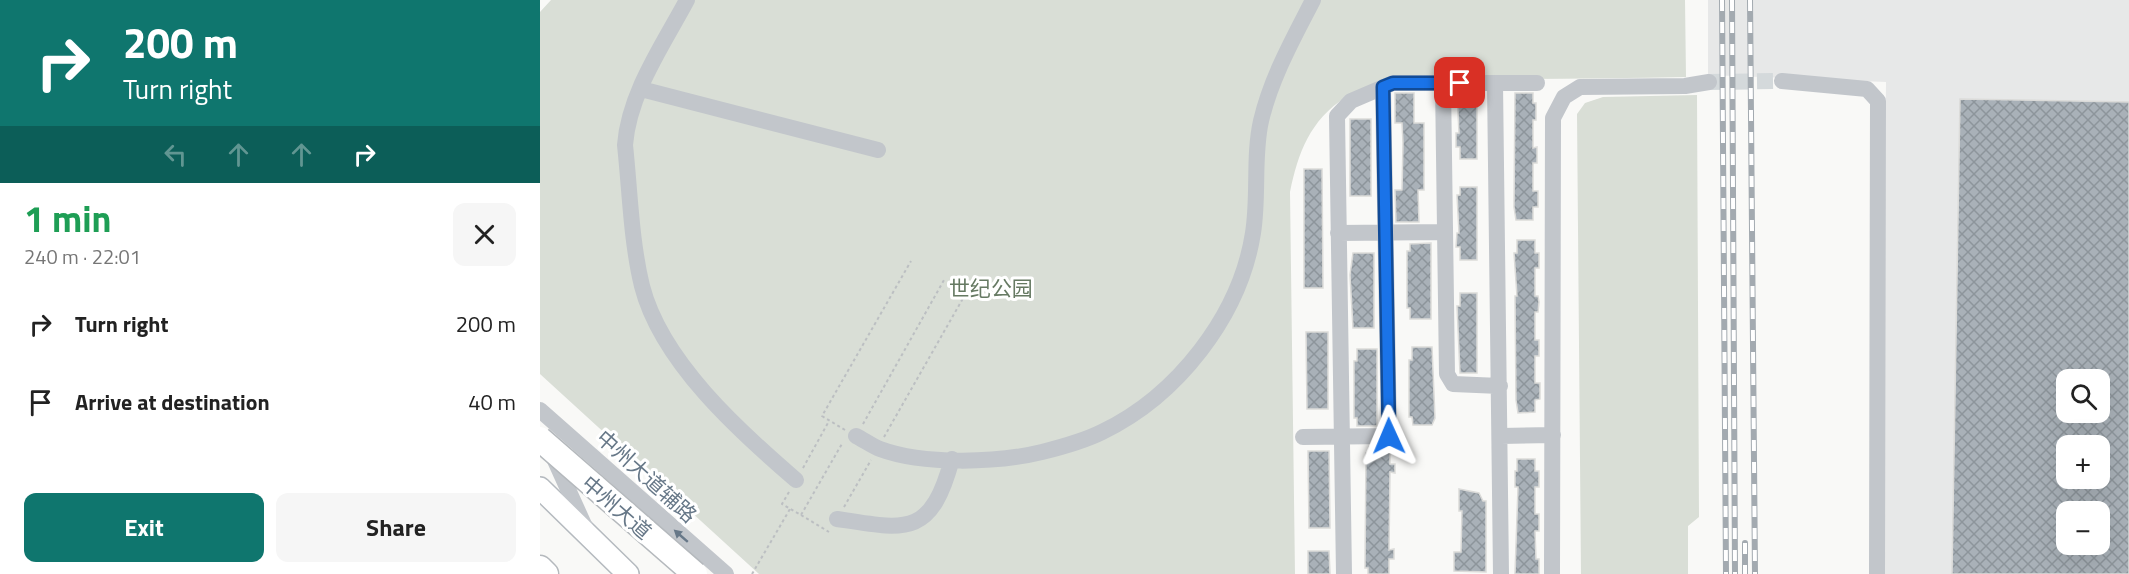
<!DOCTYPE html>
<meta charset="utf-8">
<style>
:root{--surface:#fff;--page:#f6f6f6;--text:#222;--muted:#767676;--accent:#0f766e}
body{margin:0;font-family:"Titillium Web","Noto Sans SC",sans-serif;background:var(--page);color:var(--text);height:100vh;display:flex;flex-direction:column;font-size:22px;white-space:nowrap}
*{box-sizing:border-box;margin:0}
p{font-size:20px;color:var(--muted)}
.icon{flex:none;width:33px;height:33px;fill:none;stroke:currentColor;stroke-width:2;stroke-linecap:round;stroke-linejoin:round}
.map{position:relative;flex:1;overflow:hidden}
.sheet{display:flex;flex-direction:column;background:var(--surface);width:540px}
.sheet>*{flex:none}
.hud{background:#0f766e;color:#fff;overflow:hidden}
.fabs{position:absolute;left:1516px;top:369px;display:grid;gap:12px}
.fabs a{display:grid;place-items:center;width:54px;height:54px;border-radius:12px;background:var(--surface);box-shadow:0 6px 24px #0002;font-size:30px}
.pin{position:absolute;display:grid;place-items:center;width:51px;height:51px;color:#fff;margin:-26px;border-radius:12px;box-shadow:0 3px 9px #0006}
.me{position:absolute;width:66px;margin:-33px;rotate:359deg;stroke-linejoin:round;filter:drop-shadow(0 0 4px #0008)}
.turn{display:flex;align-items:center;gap:21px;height:126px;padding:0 24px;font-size:27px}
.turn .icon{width:78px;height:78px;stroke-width:2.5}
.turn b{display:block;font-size:42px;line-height:51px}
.lanes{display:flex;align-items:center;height:57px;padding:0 24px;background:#0003;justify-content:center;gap:30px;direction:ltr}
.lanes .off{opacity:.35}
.round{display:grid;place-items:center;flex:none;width:63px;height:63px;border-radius:12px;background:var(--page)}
.summary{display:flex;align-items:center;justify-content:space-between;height:102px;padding:0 24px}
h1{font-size:36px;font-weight:700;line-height:45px;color:#1e9e55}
.action{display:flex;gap:12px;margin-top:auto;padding:12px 24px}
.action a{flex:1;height:69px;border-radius:12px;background:var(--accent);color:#fff;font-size:24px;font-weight:700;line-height:69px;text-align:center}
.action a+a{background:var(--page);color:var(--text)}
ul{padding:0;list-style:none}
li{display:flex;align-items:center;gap:18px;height:78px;padding:0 24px}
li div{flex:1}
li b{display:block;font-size:22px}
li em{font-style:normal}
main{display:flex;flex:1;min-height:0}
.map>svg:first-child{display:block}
</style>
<main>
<section class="sheet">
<div class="hud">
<div class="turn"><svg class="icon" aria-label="right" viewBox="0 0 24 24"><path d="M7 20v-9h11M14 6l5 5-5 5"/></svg><div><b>200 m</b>Turn right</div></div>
<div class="lanes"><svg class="icon off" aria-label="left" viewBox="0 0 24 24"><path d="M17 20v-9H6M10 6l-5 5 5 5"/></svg><svg class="icon off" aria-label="ahead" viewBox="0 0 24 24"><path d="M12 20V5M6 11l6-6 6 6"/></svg><svg class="icon off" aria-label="ahead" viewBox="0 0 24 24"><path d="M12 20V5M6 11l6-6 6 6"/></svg><svg class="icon" aria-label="right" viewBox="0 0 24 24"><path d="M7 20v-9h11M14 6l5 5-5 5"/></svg></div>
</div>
<div class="summary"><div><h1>1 min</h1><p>240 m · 22:01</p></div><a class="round"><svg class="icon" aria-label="close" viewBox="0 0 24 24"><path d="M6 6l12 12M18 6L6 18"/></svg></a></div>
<ul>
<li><svg class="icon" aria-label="right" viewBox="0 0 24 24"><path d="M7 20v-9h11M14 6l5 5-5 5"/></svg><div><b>Turn right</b></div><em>200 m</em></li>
<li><svg class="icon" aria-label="arrive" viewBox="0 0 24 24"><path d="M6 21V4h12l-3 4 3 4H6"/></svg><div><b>Arrive at destination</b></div><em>40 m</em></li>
</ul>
<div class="action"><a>Exit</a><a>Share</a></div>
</section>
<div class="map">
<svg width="1589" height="574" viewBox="0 0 1589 574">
<defs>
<pattern id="building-cross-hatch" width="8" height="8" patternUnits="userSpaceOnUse" patternTransform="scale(1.5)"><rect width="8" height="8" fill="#a9b1b8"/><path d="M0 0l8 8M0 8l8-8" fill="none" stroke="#8d959b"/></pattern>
</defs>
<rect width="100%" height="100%" fill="#f9f9f7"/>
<!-- built -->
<path fill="#e7e8e8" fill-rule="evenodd" d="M1168,0H1589V574H1342L1346,82L1168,75ZM1527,380H1560V412H1527ZM1527,446H1560V478H1527ZM1527,512H1560V544H1527Z"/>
<!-- green -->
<path fill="#d9ded6" d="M11,0H1145L1146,77C1088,78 1030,79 972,79C927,80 844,74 806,97C770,120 758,153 750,192L755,574H219L0,374V12Z
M1157,95L1159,517L1148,526V574H1041L1037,114L1045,103L1063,97Z"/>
<!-- building -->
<path fill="url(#building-cross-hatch)" stroke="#dbdbd9" stroke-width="1.5" fill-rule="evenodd" d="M855,93H874V123H884V190H878L879,222H856L855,190H862L863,143L862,123H855Z
M937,93V159H920V147H916V133H919L917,94Z
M975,93H993V103H996V120H993V148L997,147V163H993V191H998V207H993V220H976L974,207Z
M1420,99L1589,102V574H1412ZM1527,380H1560V412H1527ZM1527,446H1560V478H1527ZM1527,512H1560V544H1527Z
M810,119H831V196H810Z
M764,169H782L783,288H764Z
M920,187H937V260H920V247H916L917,233H919L917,195H920Z
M977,240H995V253H999V268H995V296H998L999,302L998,312H995V340H999V356H995V383H1000V399L995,400V412L978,413L976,400L975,296H977L974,253H977Z
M891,243V319H870V308H867V251H870V244Z
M813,253H834V328H813L810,275Z
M920,293H937V373H920L917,306H920Z
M766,332H788V409H767Z
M872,347H892L895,418L892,425H873L872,417H869V360H872Z
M817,349H837V426H817V418H814V361H817Z
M829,447H850V464H855V473L850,472L849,550L854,549V559H849V574H828V568H825L826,453H829Z
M768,451H789L790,528H769Z
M977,459H995V471H999V487H995V514H999V531H995L996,559H999V574H975L978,487H975V471H977Z
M919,489L939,493L943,501H946V572L914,571V552H921L922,511H919Z
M768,551H789L790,574H768Z"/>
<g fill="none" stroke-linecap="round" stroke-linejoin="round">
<!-- minor-tunnel -->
<path stroke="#d4d9db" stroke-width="16" stroke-dasharray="16 8" stroke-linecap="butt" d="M1169,82L1242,81"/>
<!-- major casing -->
<g stroke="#b5babf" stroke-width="24">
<path id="major" d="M0,488L88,574"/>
</g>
<!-- highway casing -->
<g stroke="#b5b9bd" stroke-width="27">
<path id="highway" d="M0,568L6,574"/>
</g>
<!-- path -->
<path stroke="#bcbfc2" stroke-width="2" stroke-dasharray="3 3" stroke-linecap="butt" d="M323,424L404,280
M305,430L282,416L371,261
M344,437L430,286
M263,468L289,421
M249,492L242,504L261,515L303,442
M304,507L331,460
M261,515L289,532
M212,574L250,509"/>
<!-- minor -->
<path stroke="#c2c6cb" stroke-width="16" d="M147,0C123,45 89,93 85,145C90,191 91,241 102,286C121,361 199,431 256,480
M1242,81L1327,89L1338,101L1337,574
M903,83L907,374L913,384L960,386
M955,83L961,574
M101,89L338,150
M798,233L905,232
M0,410L186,574
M316,436C324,440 332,446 340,449C383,465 457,463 502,452C522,447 544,441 562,432C637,396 700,316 713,233C719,196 713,156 721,121C731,78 753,39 773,0
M961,436L1013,435
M763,437L849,436L843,87
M12,454L46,529
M297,519C367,530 391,537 412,459
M804,574L797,116L811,101L853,83H997
M1012,574L1013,118L1024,97L1040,87L1145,86L1169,82"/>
<!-- major -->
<use href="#major" stroke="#fff" stroke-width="21"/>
<!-- highway -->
<use href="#highway" stroke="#fff" stroke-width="24"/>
<!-- rail casing -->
<g stroke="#a3aab0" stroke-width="6">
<path id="rail" d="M1182,0L1186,574
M1192,0L1195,574
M1210,0L1215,574
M1205,543V574"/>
</g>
<!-- rail -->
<use href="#rail" stroke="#fff" stroke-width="4" stroke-dasharray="11" stroke-linecap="butt"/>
<!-- highway-bridge casing -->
<g stroke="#b5b9bd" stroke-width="27" stroke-linecap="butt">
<path id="highway-bridge" d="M0,439L155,574"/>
</g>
<!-- highway-bridge -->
<use href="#highway-bridge" stroke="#fff" stroke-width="24"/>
</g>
<!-- one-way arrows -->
<defs><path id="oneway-solid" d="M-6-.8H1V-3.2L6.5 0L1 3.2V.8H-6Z" transform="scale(1.5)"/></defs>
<use fill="#677888" href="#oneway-solid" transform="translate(141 536) rotate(-139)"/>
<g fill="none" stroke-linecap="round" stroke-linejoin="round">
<!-- route casing -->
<g stroke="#114b97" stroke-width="15">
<path id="route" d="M849,436L843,87L853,83H920"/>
</g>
<!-- route -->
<use href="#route" stroke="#1a73e8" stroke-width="10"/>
</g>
<g text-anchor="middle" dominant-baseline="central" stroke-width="6" stroke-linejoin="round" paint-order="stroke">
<!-- park labels -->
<g font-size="21" fill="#667a63" stroke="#fff">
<text x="451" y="288">世纪公园</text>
</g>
<!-- street labels -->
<g font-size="21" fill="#677888" stroke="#fff">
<text transform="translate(107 476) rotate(42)">中州大道辅路</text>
<text transform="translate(77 507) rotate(41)">中州大道</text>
</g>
</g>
</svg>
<div class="fabs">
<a><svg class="icon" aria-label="search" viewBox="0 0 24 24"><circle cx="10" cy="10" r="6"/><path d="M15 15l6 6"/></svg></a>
<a>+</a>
<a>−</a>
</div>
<div class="pin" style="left:920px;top:83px;background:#d93025"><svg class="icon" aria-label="arrive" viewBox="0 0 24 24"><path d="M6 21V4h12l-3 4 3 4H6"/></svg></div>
<svg class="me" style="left:849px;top:436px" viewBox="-20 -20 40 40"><path d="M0-17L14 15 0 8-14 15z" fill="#1a73e8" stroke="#fff" stroke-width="4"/></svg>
</div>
</main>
